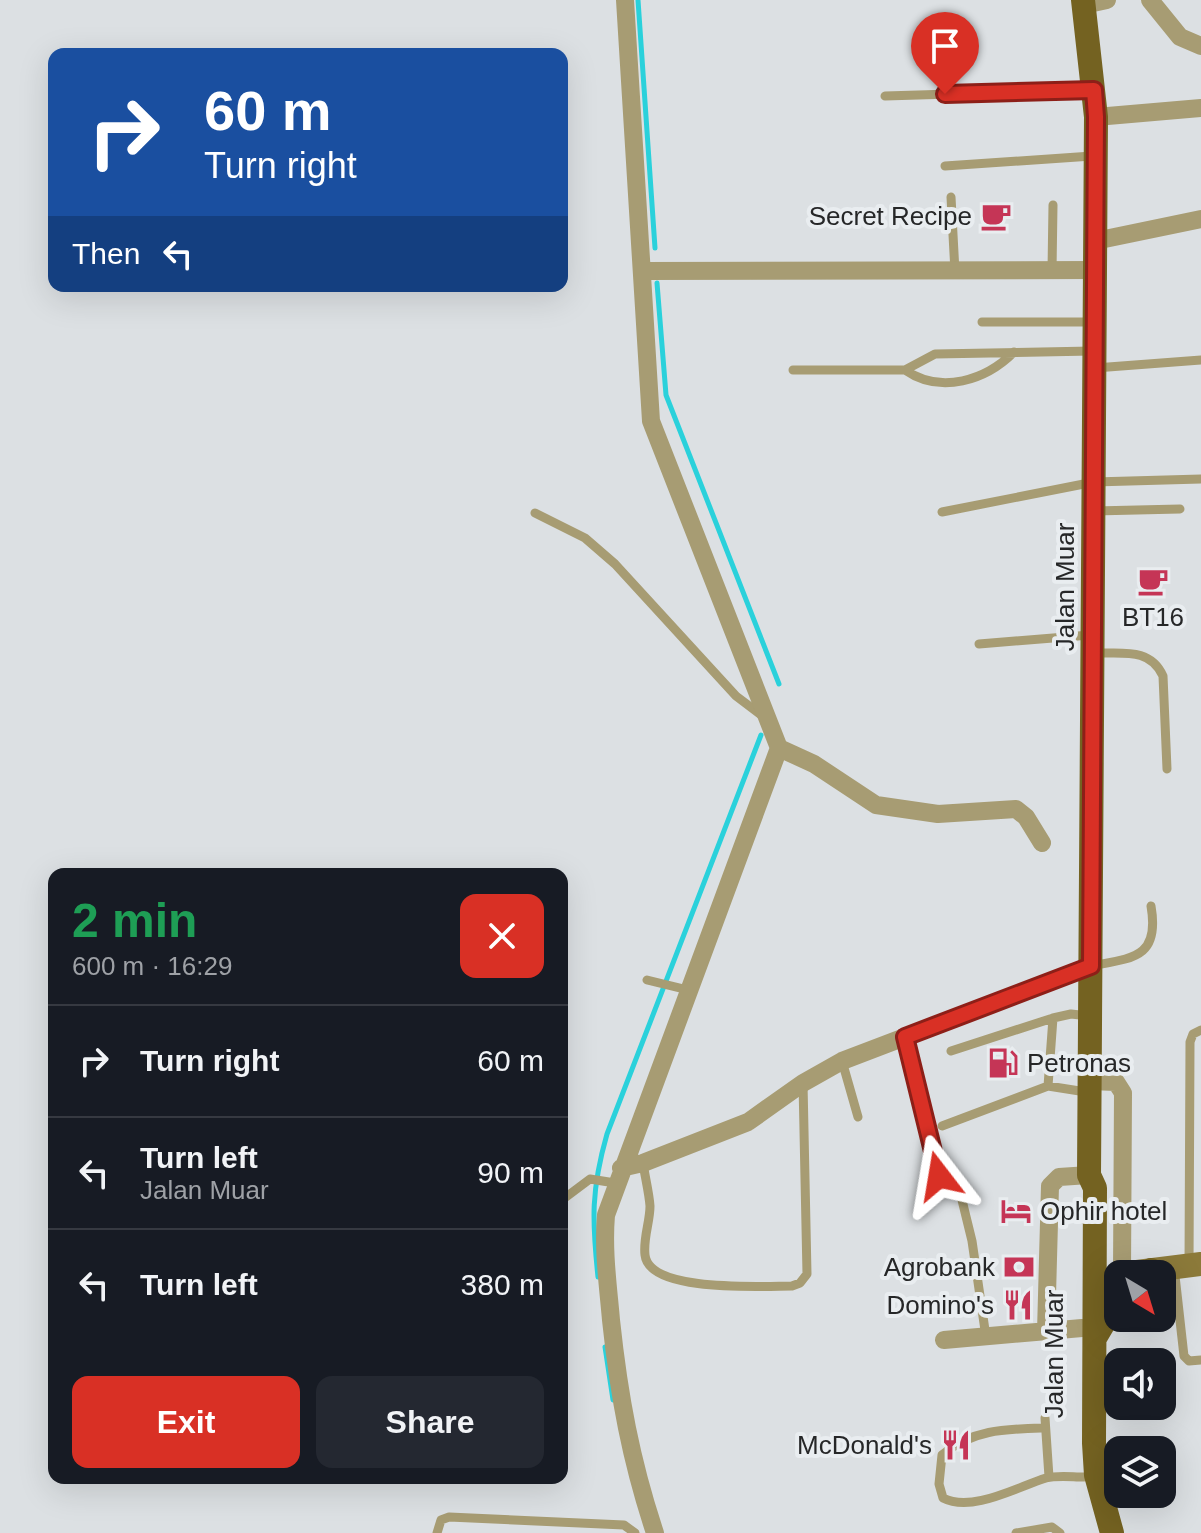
<!DOCTYPE html>
<meta charset="utf-8">
<style>
:root{--surface:#171b24;--page:#242831;--text:#f1f3f6;--muted:#9ea1a6;--line:#363941;--accent:#d93025}
body{margin:0;font-family:Helvetica,sans-serif;background:var(--page);color:var(--text);height:100vh;display:flex;flex-direction:column;font-size:30px;white-space:nowrap}
*{box-sizing:border-box;margin:0}
p{font-size:26px;color:var(--muted)}
.icon{flex:none;width:44px;height:44px;fill:none;stroke:currentColor;stroke-width:2;stroke-linecap:round;stroke-linejoin:round}
.map{position:relative;flex:1;overflow:hidden}
.drawer{position:absolute;left:48px;top:868px;width:520px;height:616px;display:flex;flex-direction:column;background:var(--surface);border-radius:16px;box-shadow:0 8px 32px #0002}
.drawer>*{flex:none}
.banner{position:absolute;left:48px;top:48px;width:520px;height:244px;border-radius:16px;box-shadow:0 8px 32px #0002;background:#1a4fa0;color:#fff;overflow:hidden}
.needle{width:52px;rotate:142deg}
.tools{position:absolute;left:1104px;top:1260px;display:grid;gap:16px}
.tools a{display:grid;place-items:center;width:72px;height:72px;border-radius:16px;background:var(--surface);box-shadow:0 8px 32px #0002;font-size:40px}
.pin{position:absolute;display:grid;place-items:center;width:68px;height:68px;color:#fff;margin:-82px -34px;border-radius:50% 50% 50% 0;rotate:-45deg;box-shadow:0 0 8px #0007}
.pin .icon{rotate:45deg}
.me{position:absolute;width:88px;margin:-44px;rotate:346deg;stroke-linejoin:round;filter:drop-shadow(0 0 6px #0008)}
.turn{display:flex;align-items:center;gap:28px;height:168px;padding:0 24px;font-size:36px}
.turn .icon{width:104px;height:104px;stroke-width:2.5}
.turn b{display:block;font-size:56px;line-height:68px}
.then{display:flex;align-items:center;height:76px;padding:0 24px;background:#0003;gap:16px;font-size:30px}
.round{display:grid;place-items:center;flex:none;width:84px;height:84px;border-radius:16px;background:var(--page)}
.summary{display:flex;align-items:center;justify-content:space-between;height:136px;padding:0 24px}
h1{font-size:48px;font-weight:700;line-height:60px;color:#1e9e55}
.cta{display:flex;gap:16px;margin-top:auto;padding:16px 24px}
.cta a{flex:1;height:92px;border-radius:16px;background:var(--accent);color:#fff;font-size:32px;font-weight:700;line-height:92px;text-align:center}
.cta a+a{background:var(--page);color:var(--text)}
ul{padding:0;list-style:none}
li{display:flex;align-items:center;gap:24px;height:112px;padding:0 24px;border-top:2px solid var(--line)}
li div{flex:1}
li b{display:block;font-size:30px}
li em{font-style:normal}
.map>svg:first-child{display:block}
</style>
<div class="map">
<svg width="1201" height="1533" viewBox="0 0 1201 1533">
<rect width="100%" height="100%" fill="#dce0e3"/>
<g fill="none" stroke-linecap="round" stroke-linejoin="round">
<!-- stream -->
<path stroke="#2ad1db" stroke-width="5" d="M638,0L655,248
M657,283L666,395L779,684
M598,1277C592,1220 591,1190 607,1134L761,735
M605,1347L613,1400"/>
<!-- lane -->
<path stroke="#a79c73" stroke-width="9" d="M885,96L1090,90
M945,166L1092,156
M951,197L955,272
M1052,271L1053,205
M982,322H1092
M1095,368L1201,360
M793,370H905L935,354L1092,351
M905,370C941,395 986,380 1014,352
M1094,511L1180,509
M942,512L1094,482L1201,479
M535,513L585,538L615,564L736,696L765,718
M979,644L1090,635
M1093,653C1122,654 1150,647 1163,676L1167,769
M1091,966C1133,958 1160,958 1151,906
M647,980L688,990
M905,1037L939,1176
M951,1051L1053,1018
M842,1061L858,1117
M1086,1092L1048,1086L1053,1018L1071,1014L1089,1016
M942,1126L1048,1086
M643,1163C645,1177 649,1192 650,1206C650,1222 643,1238 645,1255C649,1293 762,1286 792,1286L800,1283L807,1274L803,1083
M960,1192L972,1241L986,1337
M562,1200L590,1179L615,1183
M1189,1265L1190,1042L1193,1034L1201,1030
M1174,1267L1184,1356L1189,1361L1201,1360
M1045,1418L1049,1477
M1045,1428C1007,1429 972,1429 942,1455L939,1484L943,1498C972,1513 1017,1487 1046,1478C1057,1475 1072,1477 1084,1477
M437,1533L441,1520L449,1517L624,1525L635,1533
M1016,1533L1052,1527L1060,1533"/>
<!-- street -->
<path stroke="#a79c73" stroke-width="18" d="M625,0L651,421L779,748L606,1215C603,1251 608,1285 611,1320C619,1396 631,1461 655,1533
M1150,0L1180,37L1201,46
M1084,5L1107,0
M1096,117L1201,108
M1095,241L1201,219
M642,271L1095,270
M779,748L814,764L876,805L938,814L1016,809L1026,817L1042,843
M1090,1081L1116,1082L1123,1093L1122,1274
M621,1168L643,1163L748,1122L803,1083L842,1061L1091,966
M1046,1332L1050,1186L1059,1177L1089,1175
M944,1340L1082,1328"/>
<!-- secondary -->
<path stroke="#8c7a3a" stroke-width="24" d="M1121,1274L1201,1264"/>
<!-- primary -->
<path stroke="#746221" stroke-width="24" d="M1083,0L1096,117L1089,1175L1095,1188L1094,1443L1096,1475L1112,1533
M1147,1274L1151,1270
M1095,1338L1118,1299"/>
</g>
<g fill="none" stroke-linecap="round" stroke-linejoin="round">
<!-- route casing -->
<g stroke="#8d1f18" stroke-width="20">
<path id="route" d="M939,1176L905,1037L1091,966L1096,117L1094,90L945,94"/>
</g>
<!-- route -->
<use href="#route" stroke="#d93025" stroke-width="14"/>
</g>
<!-- icons -->
<defs>
<g id="cafe-bare" transform="scale(2.4)"><path d="M-5.5-4.5H6V0H3Q3 3.5 0 3.5H-2.5Q-5.5 3.5-5.5 0ZM3-3.2v2h1.7v-2ZM-6 4.5H4V6H-6Z" fill="#c53556" stroke="#e9edf0" stroke-width="2.5" paint-order="stroke"/></g>
<g id="fuel-bare" transform="scale(2.4)"><path d="M-5.5-6h7V0h2V4h1.3V-2.5L3-4.5l.8-.8L6-3V5H2.5V1h-1V6h-7ZM-4.2-4.7v3.2H.2V-4.7Z" fill="#c53556" stroke="#e9edf0" stroke-width="2.5" paint-order="stroke"/></g>
<g id="hotel-bare" transform="scale(2.4)"><path d="M-6-4.5h1.5V1H6V5H4.5V3h-9V5H-6ZM-4 0a1.8 1.8 0 1 1 3.6 0ZM.5 0V-2.5h3Q6-2.5 6 0Z" fill="#c53556" stroke="#e9edf0" stroke-width="2.5" paint-order="stroke"/></g>
<g id="bank-bare" transform="scale(2.4)"><path d="M-6-4H6V4H-6ZM0-2.3a2.3 2.3 0 1 0 0 4.6a2.3 2.3 0 1 0 0-4.6Z" fill="#c53556" stroke="#e9edf0" stroke-width="2.5" paint-order="stroke"/></g>
<g id="restaurant-bare" transform="scale(2.4)"><path d="M-5-6h1v4h1v-4h1v4h1v-4h1v5L-1.5 .5V6h-2V.5L-5-1ZM5-6V6H3V1.5H1.5Q1.5-4 5-6Z" fill="#c53556" stroke="#e9edf0" stroke-width="2.5" paint-order="stroke"/></g>
</defs>
<g fill-rule="evenodd">
<use href="#cafe-bare" x="996" y="216"/>
<use href="#cafe-bare" x="1153" y="581"/>
<use href="#fuel-bare" x="1003" y="1063"/>
<use href="#hotel-bare" x="1016" y="1211"/>
<use href="#bank-bare" x="1019" y="1267"/>
<use href="#restaurant-bare" x="1018" y="1305"/>
<use href="#restaurant-bare" x="956" y="1445"/>
</g>
<g text-anchor="middle" dominant-baseline="central" stroke-width="8" stroke-linejoin="round" paint-order="stroke">
<!-- poi labels -->
<g font-size="26" fill="#262728" stroke="#e9edf0" text-anchor="end">
<text x="972" y="216">Secret Recipe</text>
<text x="1153" y="617" text-anchor="middle">BT16</text>
<text x="1027" y="1063" text-anchor="start">Petronas</text>
<text x="1040" y="1211" text-anchor="start">Ophir hotel</text>
<text x="995" y="1267">Agrobank</text>
<text x="994" y="1305">Domino's</text>
<text x="932" y="1445">McDonald's</text>
</g>
<!-- street labels -->
<g font-size="26" fill="#262728" stroke="#e9edf0">
<text transform="translate(1065 587) rotate(-90)">Jalan Muar</text>
<text transform="translate(1054 1354) rotate(-90)">Jalan Muar</text>
</g>
</g>
</svg>
<div class="tools">
<a><svg class="needle" viewBox="-14 -14 28 28"><path d="M0-13l5 13h-10z" fill="#e53935"/><path d="M0 13l5-13h-10z" fill="#9ea1a6"/></svg></a>
<a><svg class="icon" aria-label="sound" viewBox="0 0 24 24"><path d="M4 9h4l5-4v14l-5-4H4zM17 9q2 3 0 6"/></svg></a>
<a><svg class="icon" aria-label="layers" viewBox="0 0 24 24"><path d="M12 4l9 5-9 5-9-5zM3 14l9 5 9-5"/></svg></a>
</div>
<div class="pin" style="left:945px;top:94px;background:#d93025"><svg class="icon" aria-label="arrive" viewBox="0 0 24 24"><path d="M6 21V4h12l-3 4 3 4H6"/></svg></div>
<svg class="me" style="left:939px;top:1176px" viewBox="-20 -20 40 40"><path d="M0-17L14 15 0 8-14 15z" fill="#d93025" stroke="#fff" stroke-width="4"/></svg>
<div class="banner">
<div class="turn"><svg class="icon" aria-label="right" viewBox="0 0 24 24"><path d="M7 20v-9h11M14 6l5 5-5 5"/></svg><div><b>60 m</b>Turn right</div></div>
<div class="then">Then<svg class="icon" aria-label="left" viewBox="0 0 24 24"><path d="M17 20v-9H6M10 6l-5 5 5 5"/></svg></div>
</div>
<section class="drawer">
<div class="summary"><div><h1>2 min</h1><p>600 m · 16:29</p></div><a class="round" style="background:#d93025;color:#fff"><svg class="icon" aria-label="close" viewBox="0 0 24 24"><path d="M6 6l12 12M18 6L6 18"/></svg></a></div>
<ul>
<li><svg class="icon" aria-label="right" viewBox="0 0 24 24"><path d="M7 20v-9h11M14 6l5 5-5 5"/></svg><div><b>Turn right</b></div><em>60 m</em></li>
<li><svg class="icon" aria-label="left" viewBox="0 0 24 24"><path d="M17 20v-9H6M10 6l-5 5 5 5"/></svg><div><b>Turn left</b><p>Jalan Muar</p></div><em>90 m</em></li>
<li><svg class="icon" aria-label="left" viewBox="0 0 24 24"><path d="M17 20v-9H6M10 6l-5 5 5 5"/></svg><div><b>Turn left</b></div><em>380 m</em></li>
</ul>
<div class="cta"><a>Exit</a><a>Share</a></div>
</section>
</div>
